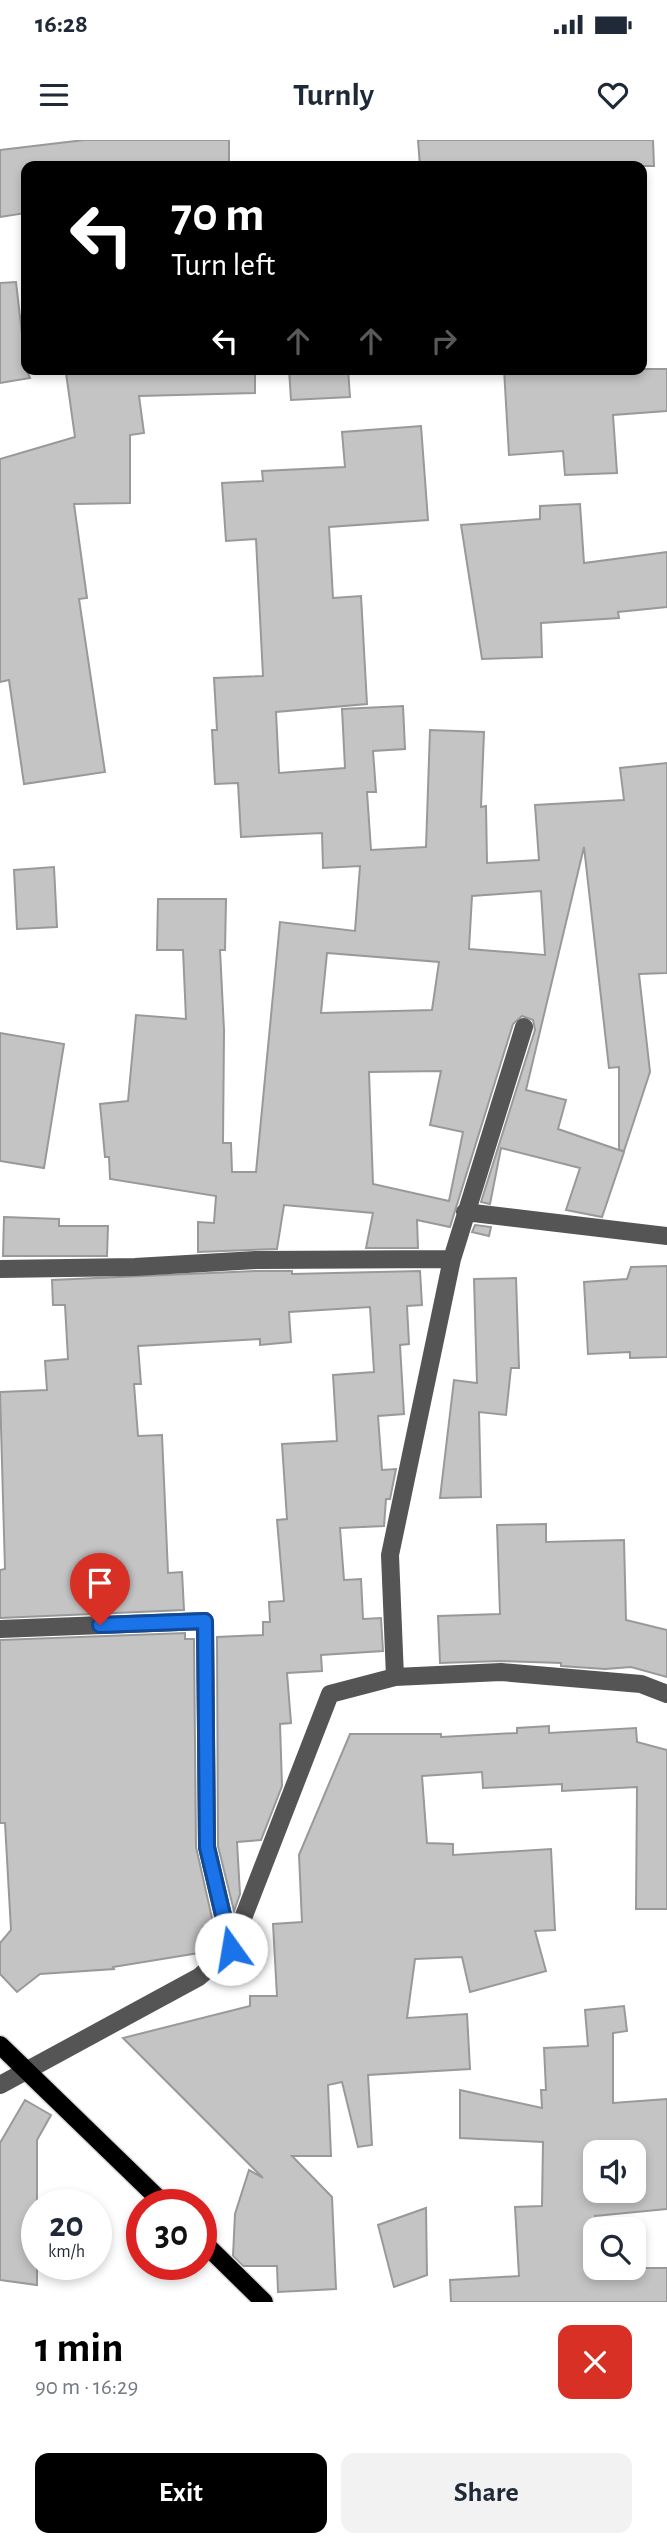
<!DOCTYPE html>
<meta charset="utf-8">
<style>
:root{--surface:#fff;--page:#f2f2f3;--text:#1f2937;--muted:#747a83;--accent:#000}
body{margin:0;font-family:"Alegreya Sans",sans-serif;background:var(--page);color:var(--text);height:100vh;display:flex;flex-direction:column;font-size:26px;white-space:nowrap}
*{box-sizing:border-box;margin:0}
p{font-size:23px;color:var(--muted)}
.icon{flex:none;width:38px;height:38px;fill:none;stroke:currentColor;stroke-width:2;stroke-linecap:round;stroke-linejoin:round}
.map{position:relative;height:2162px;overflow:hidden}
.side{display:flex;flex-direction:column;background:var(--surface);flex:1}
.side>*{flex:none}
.hud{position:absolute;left:21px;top:21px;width:626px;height:214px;border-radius:14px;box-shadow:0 4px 10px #0003;background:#000;color:#fff;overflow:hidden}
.controls{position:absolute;left:583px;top:2000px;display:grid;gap:14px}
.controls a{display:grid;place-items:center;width:63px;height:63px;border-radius:14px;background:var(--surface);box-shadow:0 4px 10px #0003;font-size:35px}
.speed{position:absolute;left:21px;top:2049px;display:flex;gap:14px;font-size:35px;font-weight:700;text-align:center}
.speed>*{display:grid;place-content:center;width:91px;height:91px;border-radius:50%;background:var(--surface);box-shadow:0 4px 10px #0003;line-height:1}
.speed small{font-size:18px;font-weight:400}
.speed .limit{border:10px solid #d22;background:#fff;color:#111}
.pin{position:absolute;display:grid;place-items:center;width:60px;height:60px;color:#fff;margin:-72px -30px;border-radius:50% 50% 50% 0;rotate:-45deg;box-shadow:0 0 7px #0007}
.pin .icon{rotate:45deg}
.me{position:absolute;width:77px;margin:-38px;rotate:347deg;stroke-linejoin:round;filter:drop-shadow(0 0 5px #0008)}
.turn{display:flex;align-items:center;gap:24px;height:147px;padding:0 35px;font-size:32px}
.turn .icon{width:91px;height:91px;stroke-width:2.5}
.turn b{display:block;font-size:49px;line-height:60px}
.lanes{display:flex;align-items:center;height:66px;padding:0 35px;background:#0003;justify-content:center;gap:35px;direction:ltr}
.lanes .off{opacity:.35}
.round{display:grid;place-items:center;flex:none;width:74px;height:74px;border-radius:14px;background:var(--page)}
.head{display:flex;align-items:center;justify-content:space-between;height:119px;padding:0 35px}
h1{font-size:42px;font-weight:600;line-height:52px;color:var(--accent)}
.button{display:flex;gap:14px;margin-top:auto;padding:14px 35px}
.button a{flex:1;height:80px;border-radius:14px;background:var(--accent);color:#fff;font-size:28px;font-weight:600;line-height:80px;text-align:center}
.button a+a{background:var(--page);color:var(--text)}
.status{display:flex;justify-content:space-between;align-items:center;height:49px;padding:0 35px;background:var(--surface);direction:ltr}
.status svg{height:19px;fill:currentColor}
header{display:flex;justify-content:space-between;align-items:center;height:91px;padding:0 35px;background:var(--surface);font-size:32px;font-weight:600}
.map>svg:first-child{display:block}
</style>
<div class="status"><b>16:28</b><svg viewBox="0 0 49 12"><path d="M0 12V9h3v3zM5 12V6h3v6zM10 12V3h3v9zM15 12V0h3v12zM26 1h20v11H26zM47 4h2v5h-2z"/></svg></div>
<header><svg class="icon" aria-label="menu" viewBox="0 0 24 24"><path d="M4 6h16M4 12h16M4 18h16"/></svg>Turnly<svg class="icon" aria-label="heart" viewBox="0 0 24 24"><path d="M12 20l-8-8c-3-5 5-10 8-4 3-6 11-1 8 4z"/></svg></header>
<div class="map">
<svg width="667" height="2162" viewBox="0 0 667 2162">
<rect width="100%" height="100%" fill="#fff"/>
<!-- building -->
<path fill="#c4c4c4" stroke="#999" stroke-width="2" fill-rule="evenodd" d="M84,0H229V26H26V73L0,77V10Z
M418,0H653L654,26H420Z
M16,142L26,229L30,238L0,243V143Z
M89,229H255V253L139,256L144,293L130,295V363L74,364L87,458L79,459L105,632L24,644L9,540L0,542V319L75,297L66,233Z
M289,229H348L350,257L291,260Z
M504,229H667V271L613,275L617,333L565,335L563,311L509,315Z
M421,286L428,380L329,387L333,458L361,456L367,564L276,572L279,633L345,628L342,569L403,566L405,609L373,611L376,652H367L371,710L426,707L430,590L484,592L481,667L486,666L487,723L539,720L535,665L624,660L620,628L667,623V833L639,834L650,932L624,1011L620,1010L624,1012L602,1077L566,1070L580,1028L501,1008L490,1064L481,1062L535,890L533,880L522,876L513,884L450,1087L417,1080L418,1108H366L373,1073L284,1065L277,1109L198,1112V1082L214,1083L216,1056L110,1039L109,1017H105L100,964L128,961L136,875L186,879L183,810H157L158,759H226L225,810H220L224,890L223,1003H231L232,1032H256L280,782L355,791L360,726L323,728L322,693L241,697L238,643L215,644L212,590H217L214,538L263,536L256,399L226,401L222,343L263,341L262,331L345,327L342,292ZM584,707L609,928L619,927V1010L558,989L566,960L526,950ZM541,751L545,815L469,809L472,756ZM327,813L439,822L432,870L321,873ZM441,931L430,985L463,992L449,1061L373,1044L369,932Z
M580,364L584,423L667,412V467L618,472L619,478L541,483L542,517L482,519L461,385L540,379V366Z
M54,727L57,787L17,789L14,730Z
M0,893L64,904L44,1028L0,1021Z
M4,1077L59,1079V1086H108L107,1116H3Z
M475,1085L491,1087L489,1096L472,1092Z
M667,1126V1217L630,1218V1212L588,1214L584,1142L627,1139L631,1127Z
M256,1131H292V1134L420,1131L422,1165L407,1166L409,1204L400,1205L404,1274L378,1276L382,1330L396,1329L390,1359H386L384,1386L340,1388L344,1440L361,1439L363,1479L381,1478L383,1511L321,1515L322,1531L287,1533L291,1583L280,1584L282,1646L261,1700L237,1702L240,1754L234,1771L218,1706L217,1497L263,1495V1482H270L269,1462L284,1461L277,1380L287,1379L282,1304L337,1301L333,1235L374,1232L370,1167L289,1172L291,1202L260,1205V1199L138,1206L141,1244H134L138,1296L162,1295L168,1433L182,1432L184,1470L0,1478V1430L5,1429L0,1252L47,1250L45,1221L68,1219L65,1165H53L52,1140Z
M516,1138L519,1228H511L506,1275L479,1272L481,1357L440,1358L454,1240L477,1243L474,1139Z
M546,1384V1402L624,1400L626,1480L667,1490V1537L631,1527L605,1529L561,1526V1523L501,1521L440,1523L438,1476L500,1474L497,1385Z
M185,1493V1499H194L196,1707L218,1805L211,1811L113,1827L114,1829L40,1834L17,1852L0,1834V1803L11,1790L5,1683H0V1500Z
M549,1586V1593L636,1588L637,1602L667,1610V1769H636L637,1647L562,1651V1644L483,1648L482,1632L422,1636L427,1703L453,1704V1715L551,1709L555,1790L535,1791L546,1831L470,1852L462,1817L415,1819L407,1878L467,1874L470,1929L368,1935L372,2005L358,2007L342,1942L328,1945L331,2016H292L332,2057L336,2149L278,2152L277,2126H243L233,2116L235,2074L249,2030L263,2038L123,1898L250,1866V1856H277L273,1784L302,1782L299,1715L350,1594H441V1597L517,1593V1588Z
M624,1866L627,1891L613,1893V1963L667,1959V2069L595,2076V2128H667V2162H451L450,2140L519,2136L515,2067L542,2066L543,2002L460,1998V1950L542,1968L541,1950H546L544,1908L588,1906L585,1870ZM595,2012H634V2051H595Z
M25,1960L51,1975L37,2000V2145L0,2140V2003Z
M426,2068L427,2135L394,2147L378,2085Z"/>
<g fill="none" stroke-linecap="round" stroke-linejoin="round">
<!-- major casing -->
<g stroke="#dbdbdb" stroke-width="21">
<path id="major" d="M0,1905L165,2065
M201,2100L264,2162"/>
</g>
<!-- minor -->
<path stroke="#555" stroke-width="18" d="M465,1072L667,1096
M0,1129L135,1127L256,1120L452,1119
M0,1489L205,1481L207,1707L231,1809
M395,1537L390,1415L452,1119L524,887
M0,1945L199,1837L231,1809L330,1554L395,1537L501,1532L641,1544L667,1554"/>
<!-- major -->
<use href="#major" stroke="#000" stroke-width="18"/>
</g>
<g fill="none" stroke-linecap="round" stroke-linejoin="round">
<!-- route casing -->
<g stroke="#114b97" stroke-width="18">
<path id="route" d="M100,1485L205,1481L207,1707L231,1809"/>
</g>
<!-- route -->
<use href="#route" stroke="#1a73e8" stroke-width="12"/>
</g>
</svg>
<div class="controls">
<a><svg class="icon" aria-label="sound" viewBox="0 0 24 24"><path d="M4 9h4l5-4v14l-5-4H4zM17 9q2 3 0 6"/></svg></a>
<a><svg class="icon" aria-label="search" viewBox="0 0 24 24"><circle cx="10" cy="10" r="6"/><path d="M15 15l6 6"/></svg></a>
</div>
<div class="speed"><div>20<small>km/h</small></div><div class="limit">30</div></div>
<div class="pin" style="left:100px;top:1485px;background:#d93025"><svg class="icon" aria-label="arrive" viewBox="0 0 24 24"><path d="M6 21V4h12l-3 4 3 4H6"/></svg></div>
<svg class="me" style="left:231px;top:1809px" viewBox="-20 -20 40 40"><circle r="19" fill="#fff"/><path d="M0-13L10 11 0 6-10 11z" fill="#1a73e8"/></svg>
<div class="hud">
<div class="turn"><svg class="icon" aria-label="left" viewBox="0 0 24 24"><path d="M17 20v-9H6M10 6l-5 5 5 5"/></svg><div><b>70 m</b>Turn left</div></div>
<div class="lanes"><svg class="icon" aria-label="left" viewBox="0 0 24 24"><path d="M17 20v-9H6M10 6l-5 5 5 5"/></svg><svg class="icon off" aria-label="ahead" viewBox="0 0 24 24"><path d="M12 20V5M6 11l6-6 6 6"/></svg><svg class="icon off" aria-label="ahead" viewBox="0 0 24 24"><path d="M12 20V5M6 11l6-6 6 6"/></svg><svg class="icon off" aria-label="right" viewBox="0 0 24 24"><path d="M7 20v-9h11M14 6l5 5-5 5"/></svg></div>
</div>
</div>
<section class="side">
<div class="head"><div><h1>1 min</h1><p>90 m · 16:29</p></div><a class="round" style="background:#d93025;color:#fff"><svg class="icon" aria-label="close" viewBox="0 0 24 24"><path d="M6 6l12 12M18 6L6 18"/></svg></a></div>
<div class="button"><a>Exit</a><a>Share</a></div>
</section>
